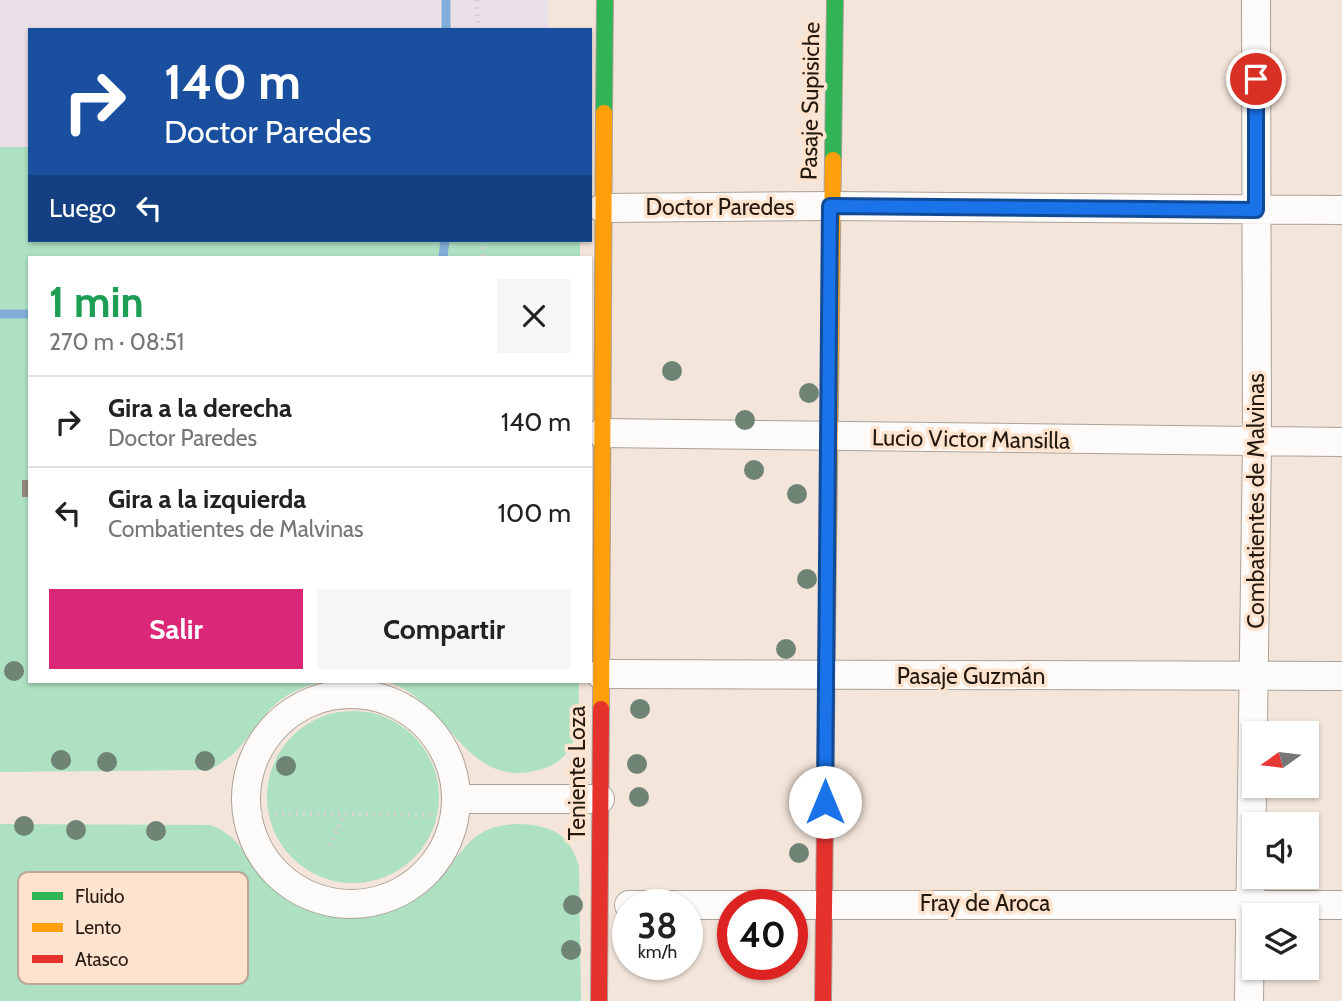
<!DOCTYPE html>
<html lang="es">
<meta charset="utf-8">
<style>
:root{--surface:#fff;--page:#f6f6f6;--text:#222;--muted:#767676;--line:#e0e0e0;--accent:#db2777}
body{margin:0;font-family:Cabin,sans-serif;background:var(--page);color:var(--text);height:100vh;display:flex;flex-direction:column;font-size:26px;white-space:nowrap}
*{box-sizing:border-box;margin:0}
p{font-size:23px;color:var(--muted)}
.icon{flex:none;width:38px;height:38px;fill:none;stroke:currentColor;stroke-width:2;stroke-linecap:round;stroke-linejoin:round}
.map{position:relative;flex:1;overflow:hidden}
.sheet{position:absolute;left:28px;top:256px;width:564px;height:427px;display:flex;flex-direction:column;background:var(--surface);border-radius:0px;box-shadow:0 2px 5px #0004}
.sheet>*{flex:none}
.top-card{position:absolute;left:28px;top:28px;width:564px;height:214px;border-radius:0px;box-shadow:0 2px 5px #0004;background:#1a4fa0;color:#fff;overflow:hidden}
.needle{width:46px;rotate:256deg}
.controls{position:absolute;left:1242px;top:721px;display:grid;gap:14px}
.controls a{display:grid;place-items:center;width:77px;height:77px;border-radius:0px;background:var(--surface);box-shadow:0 2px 5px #0004;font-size:35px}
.speed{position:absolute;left:612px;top:889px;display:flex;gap:14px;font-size:35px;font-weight:700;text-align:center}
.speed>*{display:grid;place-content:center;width:91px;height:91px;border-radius:50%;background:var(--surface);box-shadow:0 2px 5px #0004;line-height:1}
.speed small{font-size:18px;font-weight:400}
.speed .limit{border:10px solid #d22;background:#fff;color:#111}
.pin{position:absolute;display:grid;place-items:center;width:60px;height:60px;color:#fff;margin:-30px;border:4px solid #fff;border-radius:50%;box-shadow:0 2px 7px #0007}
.me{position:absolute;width:77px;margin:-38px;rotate:0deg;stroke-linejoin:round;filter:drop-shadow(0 0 5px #0008)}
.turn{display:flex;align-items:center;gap:24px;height:147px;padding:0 21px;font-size:32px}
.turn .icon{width:91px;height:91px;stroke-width:2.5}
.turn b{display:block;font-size:49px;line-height:60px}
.then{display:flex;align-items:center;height:66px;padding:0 21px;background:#0003;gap:14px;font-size:26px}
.round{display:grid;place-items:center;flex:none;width:74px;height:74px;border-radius:0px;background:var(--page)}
.head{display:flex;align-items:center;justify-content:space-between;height:119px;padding:0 21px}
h1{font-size:42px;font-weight:800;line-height:52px;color:#1e9e55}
.button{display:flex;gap:14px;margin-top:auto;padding:14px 21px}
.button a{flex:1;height:80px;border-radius:0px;background:var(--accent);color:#fff;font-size:28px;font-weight:800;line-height:80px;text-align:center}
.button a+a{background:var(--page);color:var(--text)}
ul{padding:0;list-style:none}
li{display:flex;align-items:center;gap:21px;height:91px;padding:0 21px;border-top:2px solid var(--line)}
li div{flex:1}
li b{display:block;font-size:26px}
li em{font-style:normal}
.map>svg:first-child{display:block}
</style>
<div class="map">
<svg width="1342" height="1001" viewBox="0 0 1342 1001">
<rect width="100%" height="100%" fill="#f4e5da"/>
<!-- industrial -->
<path fill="#ebe0e7" d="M0,0H549V30H30V240L547,257H30L0,657Z"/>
<!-- green -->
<path fill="#aee1c1" d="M0,147H30V240H580V257H30V681H326C313,684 297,689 286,696C253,718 248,753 208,770L0,772Z
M384,681H579C578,716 584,754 545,768C464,796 451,698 384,681Z
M267 797a86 86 0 1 1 172 0a86 86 0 1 1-172 0Z
M0,824L210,825C239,835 246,858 265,880C292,910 338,922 377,915C396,912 418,900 433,886C451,870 461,844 483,832C503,821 540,821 560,835C570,842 575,854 579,866L581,1001H0Z"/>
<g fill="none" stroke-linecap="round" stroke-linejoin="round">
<!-- stream -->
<path stroke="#83aeda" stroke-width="9" d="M446,30V0
M443,257L445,240
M0,314H30"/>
</g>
<!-- building -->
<path fill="#95877b" d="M22,480H30V497H22Z"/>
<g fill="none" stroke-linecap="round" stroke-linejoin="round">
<!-- street casing -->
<g stroke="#aca197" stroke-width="30">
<path id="street" d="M602,208L830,206L1342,210
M601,433L1342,442
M600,674L1342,676
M246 799a105 105 0 1 1 210 0a105 105 0 1 1-210 0Z
M456,799H600
M629,905H1342
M1249,1001L1257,442L1256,0"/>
</g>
<!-- fast casing -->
<g stroke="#aca197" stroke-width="18">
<path id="fast" d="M604,113L605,0
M833,160L835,0"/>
</g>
<!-- slow casing -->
<g stroke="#aca197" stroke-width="18">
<path id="slow" d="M827,636L833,160
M601,709L604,113"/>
</g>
<!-- jam casing -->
<g stroke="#aca197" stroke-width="18">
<path id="jam" d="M599,1001L601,709
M823,1001L827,636"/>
</g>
<!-- path -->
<path stroke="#d7d3d0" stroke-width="4.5" stroke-dasharray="2 5" stroke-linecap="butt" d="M477,0L478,30
M483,240V257
M340,693L345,681
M247,813L435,815
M330,846L344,814"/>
<!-- street -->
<use href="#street" stroke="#fdfbf9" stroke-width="28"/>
<!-- fast -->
<use href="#fast" stroke="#30b455" stroke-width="16"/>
<!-- slow -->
<use href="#slow" stroke="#ff9f0a" stroke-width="16"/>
<!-- jam -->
<use href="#jam" stroke="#e5322d" stroke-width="16"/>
</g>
<!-- trees -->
<g fill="#708475">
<circle cx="672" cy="371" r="10"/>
<circle cx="809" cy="393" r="10"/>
<circle cx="745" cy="420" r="10"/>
<circle cx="754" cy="470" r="10"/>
<circle cx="797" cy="494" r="10"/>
<circle cx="807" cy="579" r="10"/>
<circle cx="786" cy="649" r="10"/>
<circle cx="14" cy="671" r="10"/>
<circle cx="640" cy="709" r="10"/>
<circle cx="61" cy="760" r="10"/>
<circle cx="205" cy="761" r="10"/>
<circle cx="107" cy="762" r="10"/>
<circle cx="637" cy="764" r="10"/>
<circle cx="286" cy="766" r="10"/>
<circle cx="639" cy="797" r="10"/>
<circle cx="24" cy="826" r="10"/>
<circle cx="76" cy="830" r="10"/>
<circle cx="156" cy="831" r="10"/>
<circle cx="799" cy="853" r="10"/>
<circle cx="573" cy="905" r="10"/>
<circle cx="571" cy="950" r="10"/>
</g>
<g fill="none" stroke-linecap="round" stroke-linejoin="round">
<!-- route casing -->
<g stroke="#114b97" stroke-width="18">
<path id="route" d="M825,802L830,206L1256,210V79"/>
</g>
<!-- route -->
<use href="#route" stroke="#1a73e8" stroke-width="12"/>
</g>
<g text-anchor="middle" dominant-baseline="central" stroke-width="7" stroke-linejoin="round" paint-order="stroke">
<!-- street labels -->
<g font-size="23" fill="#24190f" stroke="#fee4cf">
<text transform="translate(810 101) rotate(-89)">Pasaje Supisiche</text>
<text x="720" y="207">Doctor Paredes</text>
<text transform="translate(971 439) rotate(1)">Lucio Victor Mansilla</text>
<text transform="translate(1256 501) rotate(-90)">Combatientes de Malvinas</text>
<text x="971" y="676">Pasaje Guzmán</text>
<text transform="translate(577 773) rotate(-90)">Teniente Loza</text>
<text x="985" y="903">Fray de Aroca</text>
</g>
</g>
<!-- legend -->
<rect x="18" y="872" width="230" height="112" rx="10" fill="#fee4cf" stroke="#bda795" stroke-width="2"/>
<rect x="32" y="892" width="31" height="8" fill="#30b455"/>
<rect x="32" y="923" width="31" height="9" fill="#ff9f0a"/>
<rect x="32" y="955" width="31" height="8" fill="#e5322d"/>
<g font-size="19" fill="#24190f">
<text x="75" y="903">Fluido</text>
<text x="75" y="934">Lento</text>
<text x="75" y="966">Atasco</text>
</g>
</svg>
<div class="controls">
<a><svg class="needle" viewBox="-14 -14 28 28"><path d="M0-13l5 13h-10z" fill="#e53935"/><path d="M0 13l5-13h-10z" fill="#767676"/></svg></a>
<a><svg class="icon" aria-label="sound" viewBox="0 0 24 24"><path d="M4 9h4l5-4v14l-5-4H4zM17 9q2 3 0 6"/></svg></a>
<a><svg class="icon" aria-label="layers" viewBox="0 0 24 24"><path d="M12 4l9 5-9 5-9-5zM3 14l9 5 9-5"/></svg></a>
</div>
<div class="speed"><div>38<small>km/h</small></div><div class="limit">40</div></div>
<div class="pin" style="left:1256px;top:79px;background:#d93025"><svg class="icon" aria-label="arrive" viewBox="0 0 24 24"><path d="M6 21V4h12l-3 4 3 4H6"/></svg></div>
<svg class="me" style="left:825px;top:802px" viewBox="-20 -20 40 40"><circle r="19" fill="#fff"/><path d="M0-13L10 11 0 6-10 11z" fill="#1a73e8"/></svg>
<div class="top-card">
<div class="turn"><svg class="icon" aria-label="right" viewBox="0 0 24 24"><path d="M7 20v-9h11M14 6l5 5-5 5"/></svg><div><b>140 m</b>Doctor Paredes</div></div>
<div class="then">Luego<svg class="icon" aria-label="left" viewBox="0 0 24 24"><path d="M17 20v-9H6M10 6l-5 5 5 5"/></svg></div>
</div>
<section class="sheet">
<div class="head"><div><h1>1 min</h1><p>270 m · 08:51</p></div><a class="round"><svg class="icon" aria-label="close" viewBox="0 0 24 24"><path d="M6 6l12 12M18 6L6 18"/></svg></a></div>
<ul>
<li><svg class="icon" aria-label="right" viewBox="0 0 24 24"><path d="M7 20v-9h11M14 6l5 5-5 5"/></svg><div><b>Gira a la derecha</b><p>Doctor Paredes</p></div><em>140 m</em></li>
<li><svg class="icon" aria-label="left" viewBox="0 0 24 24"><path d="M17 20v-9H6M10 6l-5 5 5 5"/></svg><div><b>Gira a la izquierda</b><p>Combatientes de Malvinas</p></div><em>100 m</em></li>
</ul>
<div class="button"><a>Salir</a><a>Compartir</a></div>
</section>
</div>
